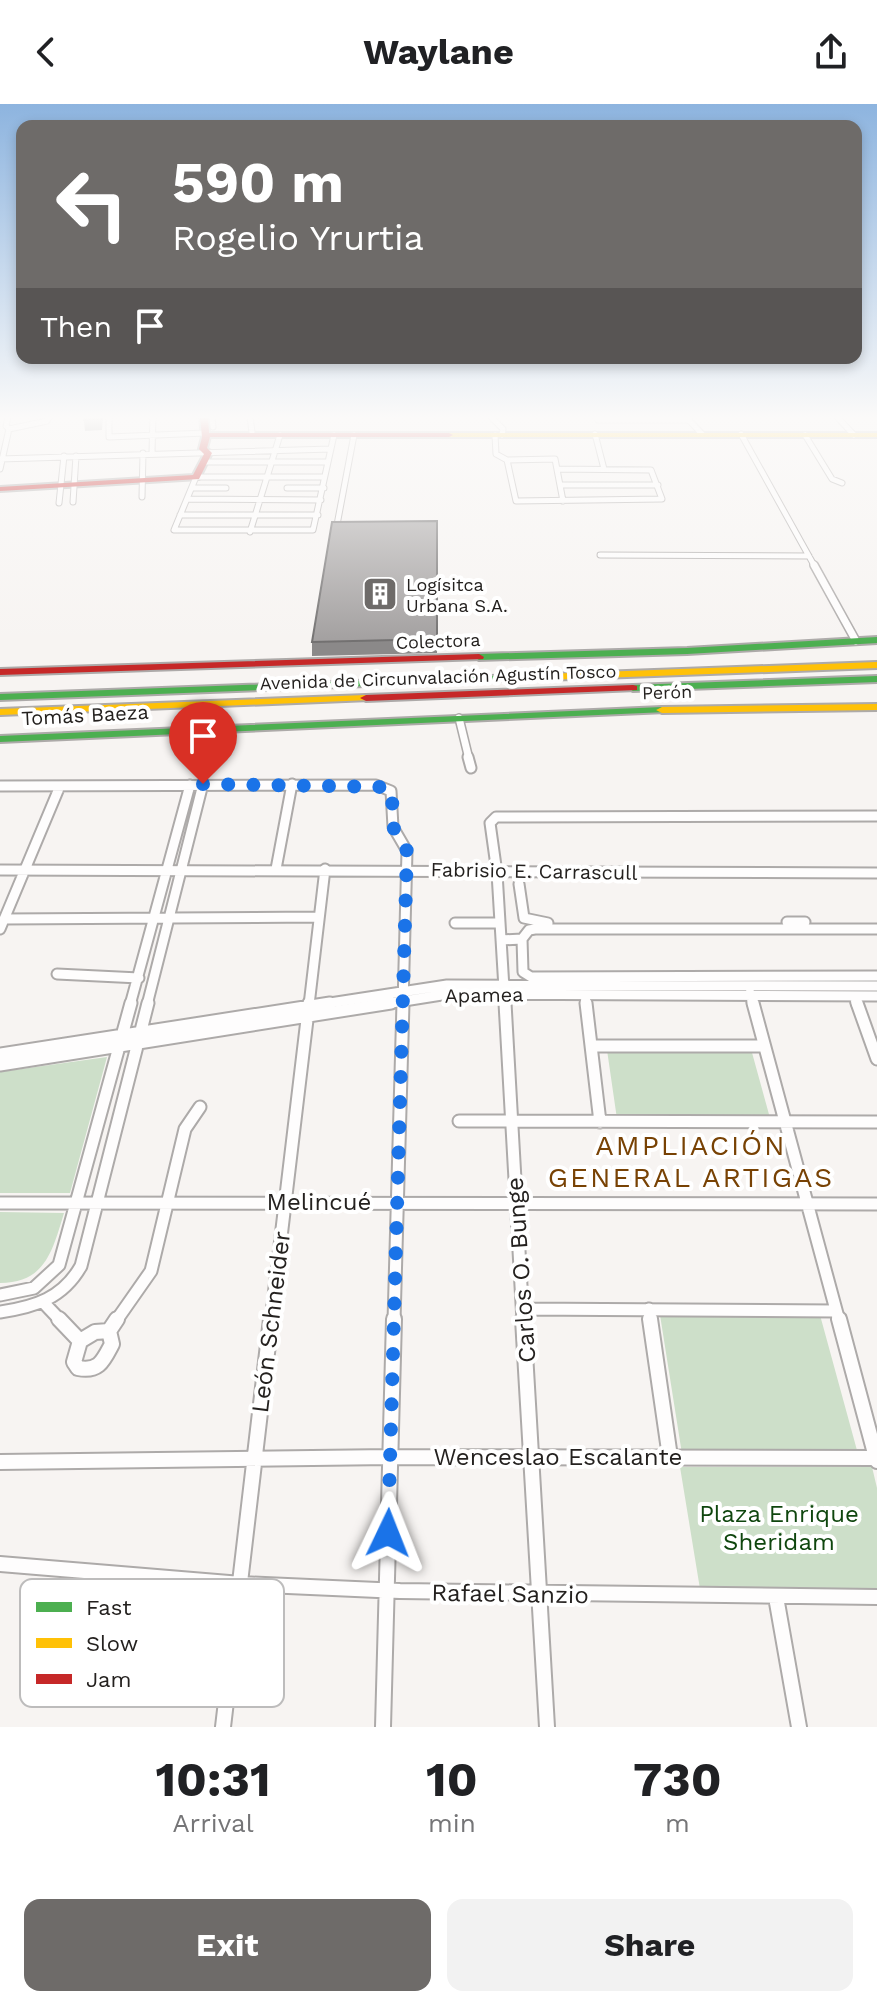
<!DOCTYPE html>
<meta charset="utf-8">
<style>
:root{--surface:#fff;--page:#f2f2f2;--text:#202124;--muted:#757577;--accent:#6e6b69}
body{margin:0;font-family:"Work Sans",sans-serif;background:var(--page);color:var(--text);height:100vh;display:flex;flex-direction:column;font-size:30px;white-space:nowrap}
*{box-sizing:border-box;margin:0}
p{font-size:26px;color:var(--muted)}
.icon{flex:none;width:44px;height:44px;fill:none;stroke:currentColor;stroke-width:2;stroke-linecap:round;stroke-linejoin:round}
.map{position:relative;height:1623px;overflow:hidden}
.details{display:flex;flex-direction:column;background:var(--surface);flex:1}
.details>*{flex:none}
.hud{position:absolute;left:16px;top:16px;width:846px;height:244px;border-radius:16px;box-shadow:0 4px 12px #0003;background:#6e6b69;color:#fff;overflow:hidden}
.pin{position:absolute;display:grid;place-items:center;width:68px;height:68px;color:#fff;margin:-82px -34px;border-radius:50% 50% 50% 0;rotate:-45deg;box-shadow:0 0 8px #0007}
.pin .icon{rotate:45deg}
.me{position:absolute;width:88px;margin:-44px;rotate:2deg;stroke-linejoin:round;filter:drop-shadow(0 0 6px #0008)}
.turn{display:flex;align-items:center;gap:28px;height:168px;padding:0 24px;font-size:36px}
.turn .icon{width:104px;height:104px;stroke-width:2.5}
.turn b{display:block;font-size:56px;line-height:68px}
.then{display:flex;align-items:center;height:76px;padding:0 24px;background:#0003;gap:16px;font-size:30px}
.eta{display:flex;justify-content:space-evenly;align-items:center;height:136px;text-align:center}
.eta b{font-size:48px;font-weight:700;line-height:56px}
.primary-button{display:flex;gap:16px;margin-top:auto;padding:16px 24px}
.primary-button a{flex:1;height:92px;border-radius:16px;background:var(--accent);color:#fff;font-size:32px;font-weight:700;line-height:92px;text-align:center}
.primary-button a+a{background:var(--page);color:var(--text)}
header{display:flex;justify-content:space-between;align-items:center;height:104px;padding:0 24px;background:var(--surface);font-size:36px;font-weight:700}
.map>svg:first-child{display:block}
</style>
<header><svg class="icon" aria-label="back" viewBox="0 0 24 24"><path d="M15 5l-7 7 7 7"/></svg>Waylane<svg class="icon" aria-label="share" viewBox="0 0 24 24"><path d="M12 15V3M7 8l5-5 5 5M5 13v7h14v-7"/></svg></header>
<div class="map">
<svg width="877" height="1623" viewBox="0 0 877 1623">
<rect width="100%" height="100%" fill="#f7f4f2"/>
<!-- green -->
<path fill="#cddfc9" d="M751,945L770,1014L617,1015L607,946Z
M107,953L70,1089H0V968Z
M0,1108L64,1109C53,1145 46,1179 0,1179Z
M660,1211H820L858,1350H682Z
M680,1363H872L877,1384V1485H700Z"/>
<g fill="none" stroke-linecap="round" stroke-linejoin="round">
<!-- street-far4 casing -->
<g stroke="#adaaa9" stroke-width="7">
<path id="street-far4" d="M109,313V333L205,329
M212,313L213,323
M250,313L252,328
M491,313L503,325L502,331
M686,313L702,330
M837,313L854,331
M598,316H689
M9,325L47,317L49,313
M595,330L604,365
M741,330L815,463
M495,331L496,350L507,356L555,355L563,397
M805,331L832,375L842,379
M152,348L153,313
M0,355L331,345
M507,356L516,397L662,395L651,366L557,365
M204,358H328
M0,365L9,325L6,322L8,313
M324,373H196L174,426H313L334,331
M560,381H658
M192,384H226
M287,384H324
M142,393L143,349
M187,395L321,396
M73,398L76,352
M59,399L64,352
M180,411H318
M336,426L354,331
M250,428L280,331
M600,451L809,452"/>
</g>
<!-- street-far3 casing -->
<g stroke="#adaaa9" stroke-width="10">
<path id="street-far3" d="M814,461L856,537
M459,614L469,655"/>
</g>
<!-- street-far2 casing -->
<g stroke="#adaaa9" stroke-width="13">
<path id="street-far2" d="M468,653L471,664
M0,682L376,681L391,687L393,723L407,747L403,901
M276,765L292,680
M0,766L877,769
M519,780L524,814L548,819
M4,815L319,813
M787,818H805
M455,819H500
M0,825L60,682
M522,835L523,868L531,873L877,872
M501,836L522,835L529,826L535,825H877
M57,870L139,874
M750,889L753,901
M585,891L586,901
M854,892L857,901
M130,901L190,681
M147,901L203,680
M309,901L325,765
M317,901L447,881L877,882
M379,901L448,890L877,892
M505,901L497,769L490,719L496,713L877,712"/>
</g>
<!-- street-far1 casing -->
<g stroke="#adaaa9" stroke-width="15">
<path id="street-far1" d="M505,899L523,1217
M586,899L600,1018
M753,899L839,1217
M857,899L877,955
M591,942H763
M0,950L330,899
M0,961L391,899
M459,1017L877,1018
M0,1099L877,1100
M0,1191L34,1184L59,1161L131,899
M43,1198L61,1217
M523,1205L836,1207
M649,1205L651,1217
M0,1208C35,1203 63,1194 81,1162L148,899
M116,1217L151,1167L185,1025L200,1003
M271,1217L309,899
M394,1217L403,899"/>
</g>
<!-- street casing -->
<g stroke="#adaaa9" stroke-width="18">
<path id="street" d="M59,1215L80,1237
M523,1215L547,1623
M650,1215L670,1353
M839,1215L877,1357
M109,1227L112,1240C103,1257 99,1268 78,1264L74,1258L80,1237L95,1228Z
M109,1227L117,1215
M0,1358L390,1353L877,1354
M0,1460L241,1480L400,1487L877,1493
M776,1493L799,1623
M223,1623L271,1215
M383,1623L394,1215"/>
</g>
<!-- fast casing -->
<g stroke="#adaaa9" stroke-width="4">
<path id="fast" d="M877,533V539L687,550L479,556L474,553L479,550L687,544Z
M517,571L521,572V576L0,596V590Z
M877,572V578L633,587L628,584L633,581Z
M662,603L668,606L666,608L0,638V632Z"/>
</g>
<!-- slow casing -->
<g stroke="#adaaa9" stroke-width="4">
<path id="slow" d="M446,329H877V333H446Z
M877,558V564L517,577L512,574L517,571Z
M366,591L370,592V596L0,611V605Z
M877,600V606L662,609L656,606L662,603Z"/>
</g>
<!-- jam casing -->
<g stroke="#adaaa9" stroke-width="4">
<path id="jam" d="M200,313H208L209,329H449L453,331L449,333H210L207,344L212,349L199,375L0,387V383L193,371L204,350L199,345L202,333Z
M479,550L484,553L483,555L0,571V565Z
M633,581L637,582V586L366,597L360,594L366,591Z"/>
</g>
<!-- street-far4 -->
<use href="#street-far4" stroke="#fefdfd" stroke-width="5"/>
<!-- street-far3 -->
<use href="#street-far3" stroke="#fefdfd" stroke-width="7"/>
<!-- street-far2 -->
<use href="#street-far2" stroke="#fefdfd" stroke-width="9"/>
<!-- street-far1 -->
<use href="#street-far1" stroke="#fefdfd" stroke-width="11"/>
<!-- street -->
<use href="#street" stroke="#fefdfd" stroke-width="14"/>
<!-- fast -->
<use href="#fast" fill="#4caf50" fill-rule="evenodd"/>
<!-- slow -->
<use href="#slow" fill="#ffc107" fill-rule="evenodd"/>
<!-- jam -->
<use href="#jam" fill="#c62828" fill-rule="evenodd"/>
</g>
<!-- wall -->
<path fill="#8b8989" d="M103,313L102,326L85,327L84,316Z
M437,417V549L312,552V538Z"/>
<!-- building -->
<path fill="#a29f9f" stroke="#716f6f" stroke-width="2" d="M84,313H101V315L84,316Z
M437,417V535L312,538L332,418Z"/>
<!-- sky -->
<linearGradient id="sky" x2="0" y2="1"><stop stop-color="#8db4df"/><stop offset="0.58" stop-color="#fbfaf9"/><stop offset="1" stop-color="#fbfaf9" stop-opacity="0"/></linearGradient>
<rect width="877" height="540" fill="url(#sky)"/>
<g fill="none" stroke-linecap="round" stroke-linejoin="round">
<!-- route -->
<path stroke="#1a73e8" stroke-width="14" stroke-dasharray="0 25.2" d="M203,680L386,683L392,691L393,723L407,747L388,1429"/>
</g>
<!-- icons -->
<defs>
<g id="building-square" transform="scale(1.8)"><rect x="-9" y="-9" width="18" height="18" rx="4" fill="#6e6b69" stroke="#fff"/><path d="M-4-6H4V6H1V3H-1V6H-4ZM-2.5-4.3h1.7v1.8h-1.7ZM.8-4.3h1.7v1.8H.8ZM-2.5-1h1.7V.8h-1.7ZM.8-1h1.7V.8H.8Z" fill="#fff"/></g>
</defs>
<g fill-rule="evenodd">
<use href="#building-square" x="380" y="490"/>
</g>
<g text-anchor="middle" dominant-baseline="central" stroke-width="8" stroke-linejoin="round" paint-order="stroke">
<!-- far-poi labels -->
<g font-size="18" fill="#24211f" stroke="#fff" text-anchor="start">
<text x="406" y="480">Logísitca<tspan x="406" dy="21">Urbana S.A.</tspan></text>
</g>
<!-- far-street labels -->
<g font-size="18" fill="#24211f" stroke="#fff">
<text transform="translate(438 537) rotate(-2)">Colectora</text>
<text transform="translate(438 573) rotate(-2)">Avenida de Circunvalación Agustín Tosco</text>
<text transform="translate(667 588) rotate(-2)">Perón</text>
</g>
<!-- street labels -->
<g font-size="20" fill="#24211f" stroke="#fff">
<text transform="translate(85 611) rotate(-3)">Tomás Baeza</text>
<text transform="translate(534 767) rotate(1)">Fabrisio E. Carrascull</text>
<text transform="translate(484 891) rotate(-1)">Apamea</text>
</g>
<!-- near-street labels -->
<g font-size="24" fill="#24211f" stroke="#fff">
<text x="319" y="1098">Melincué</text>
<text transform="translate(521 1166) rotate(-94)">Carlos O. Bunge</text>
<text transform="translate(271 1218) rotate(-83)">León Schneider</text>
<text x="558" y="1353">Wenceslao Escalante</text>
<text transform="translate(510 1490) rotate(1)">Rafael Sanzio</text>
</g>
<!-- near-park labels -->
<g font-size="24" fill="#0f460e" stroke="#fff">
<text x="779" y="1410">Plaza Enrique<tspan x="779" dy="28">Sheridam</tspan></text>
</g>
<!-- near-quarter labels -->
<g font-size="28" letter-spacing="2" fill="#784204" stroke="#fff">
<text x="691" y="1041">AMPLIACIÓN<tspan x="691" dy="32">GENERAL ARTIGAS</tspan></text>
</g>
</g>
<!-- legend -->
<rect x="20" y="1475" width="264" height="128" rx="12" fill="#fff" stroke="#bdbcbc" stroke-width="2"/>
<rect x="36" y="1498" width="36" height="10" fill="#4caf50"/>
<rect x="36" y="1534" width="36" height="10" fill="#ffc107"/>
<rect x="36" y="1570" width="36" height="10" fill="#c62828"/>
<g font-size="22" fill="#24211f">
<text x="86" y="1511">Fast</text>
<text x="86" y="1547">Slow</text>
<text x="86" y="1583">Jam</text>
</g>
</svg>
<div class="pin" style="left:203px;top:680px;background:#d93025"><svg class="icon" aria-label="arrive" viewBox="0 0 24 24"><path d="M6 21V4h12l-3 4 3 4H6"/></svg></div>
<svg class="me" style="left:388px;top:1429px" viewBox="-20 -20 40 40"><path d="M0-17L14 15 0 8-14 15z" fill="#1a73e8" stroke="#fff" stroke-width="4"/></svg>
<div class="hud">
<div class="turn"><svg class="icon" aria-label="left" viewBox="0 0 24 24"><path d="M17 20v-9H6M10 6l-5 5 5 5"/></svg><div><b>590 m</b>Rogelio Yrurtia</div></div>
<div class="then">Then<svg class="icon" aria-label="arrive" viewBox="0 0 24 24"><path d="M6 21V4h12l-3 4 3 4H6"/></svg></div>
</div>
</div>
<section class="details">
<div class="eta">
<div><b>10:31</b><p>Arrival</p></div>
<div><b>10</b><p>min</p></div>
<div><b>730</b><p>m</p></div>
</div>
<div class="primary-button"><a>Exit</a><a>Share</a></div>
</section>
